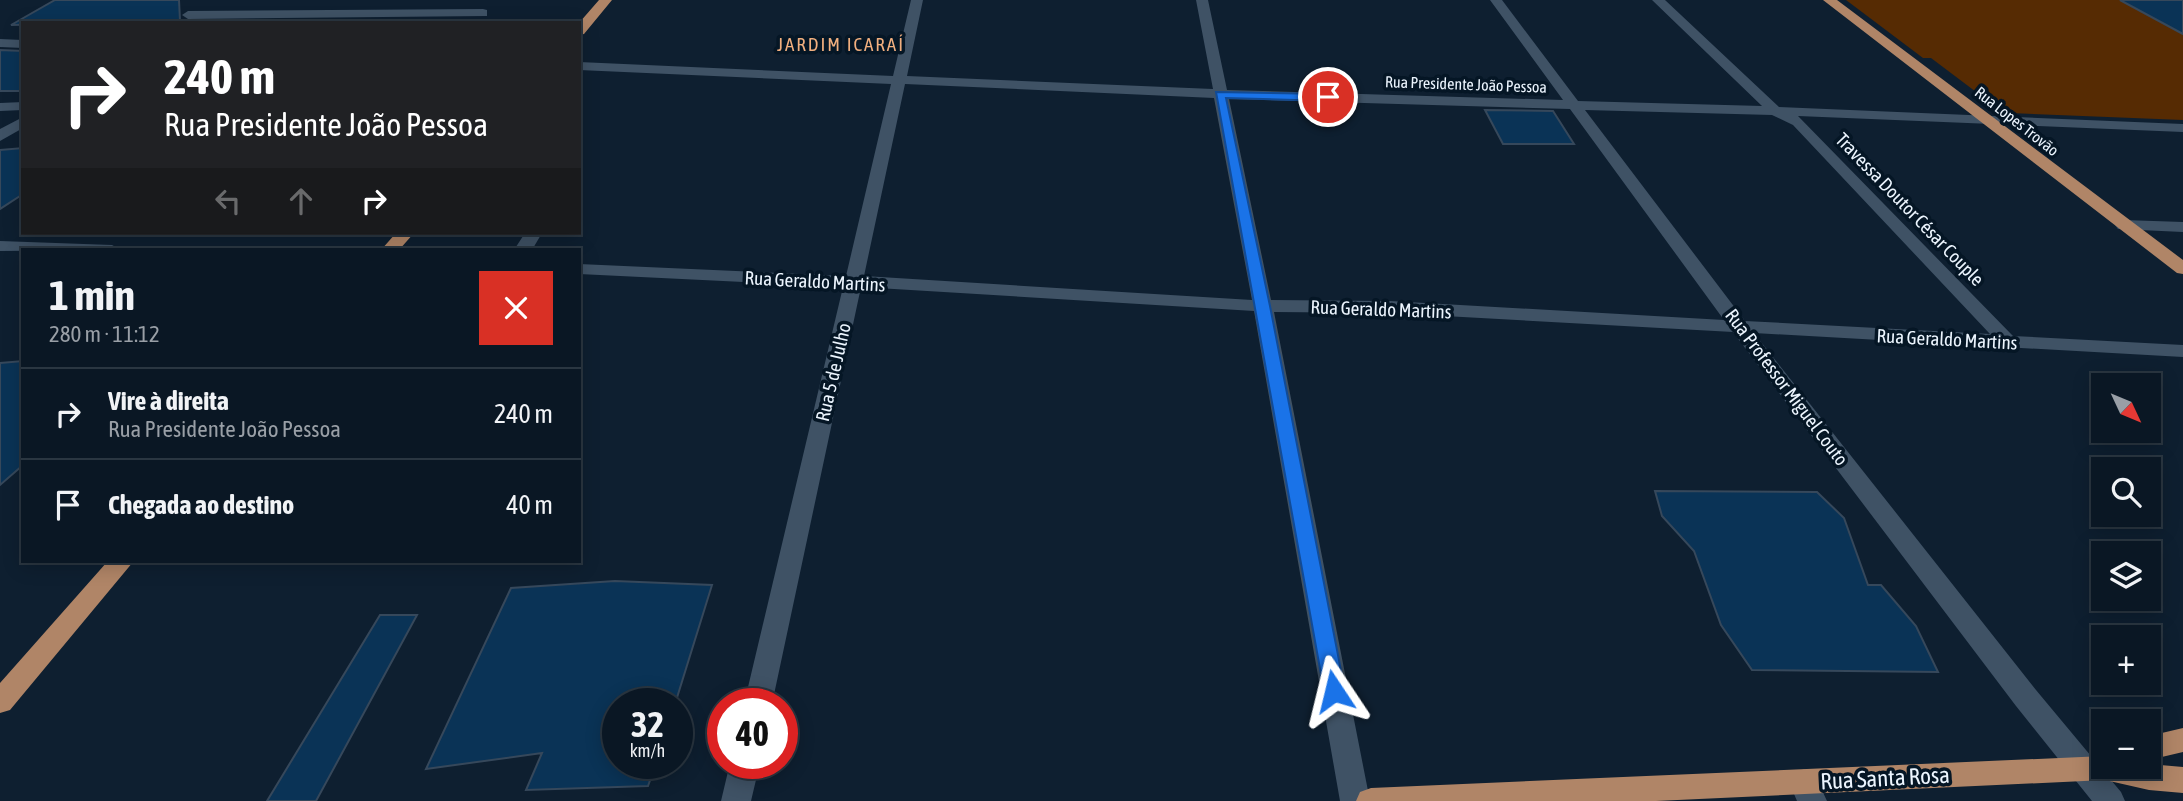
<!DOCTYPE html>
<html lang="pt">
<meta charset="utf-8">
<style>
:root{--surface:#0a1724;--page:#13202c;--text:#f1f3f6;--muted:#999fa6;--line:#2a3641}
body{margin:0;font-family:"Asap Condensed",sans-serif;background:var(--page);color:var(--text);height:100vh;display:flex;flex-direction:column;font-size:26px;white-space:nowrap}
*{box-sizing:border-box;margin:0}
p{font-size:23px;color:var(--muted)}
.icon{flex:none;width:38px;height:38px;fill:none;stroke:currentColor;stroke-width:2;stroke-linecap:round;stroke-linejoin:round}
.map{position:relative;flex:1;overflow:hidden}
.side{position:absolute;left:21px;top:248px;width:560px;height:315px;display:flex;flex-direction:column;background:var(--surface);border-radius:0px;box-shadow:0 4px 18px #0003,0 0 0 2px var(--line)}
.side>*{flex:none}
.hud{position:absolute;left:21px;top:21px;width:560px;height:214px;border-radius:0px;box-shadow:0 4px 18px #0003,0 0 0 2px var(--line);background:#202124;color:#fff;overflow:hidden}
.needle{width:46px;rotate:134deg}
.fabs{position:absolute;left:2091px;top:373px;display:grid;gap:14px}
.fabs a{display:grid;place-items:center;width:70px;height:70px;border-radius:0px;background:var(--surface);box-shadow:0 4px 18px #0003,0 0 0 2px var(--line);font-size:35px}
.speed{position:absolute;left:602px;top:688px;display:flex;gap:14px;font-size:35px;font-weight:700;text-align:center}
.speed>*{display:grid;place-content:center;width:91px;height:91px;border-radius:50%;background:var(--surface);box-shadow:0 4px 18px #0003,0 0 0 2px var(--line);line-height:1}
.speed small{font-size:18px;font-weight:400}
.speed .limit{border:10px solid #d22;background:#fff;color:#111}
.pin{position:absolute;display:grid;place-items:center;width:60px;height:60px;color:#fff;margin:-30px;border:4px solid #fff;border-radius:50%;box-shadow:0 2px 7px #0007}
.me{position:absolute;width:77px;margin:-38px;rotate:350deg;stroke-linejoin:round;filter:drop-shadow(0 0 5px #0008)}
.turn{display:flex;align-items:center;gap:24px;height:147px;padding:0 28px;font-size:32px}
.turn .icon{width:91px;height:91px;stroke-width:2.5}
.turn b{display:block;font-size:49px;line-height:60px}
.lanes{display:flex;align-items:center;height:66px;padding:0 28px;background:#0003;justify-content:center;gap:35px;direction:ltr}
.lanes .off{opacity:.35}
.round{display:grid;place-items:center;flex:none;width:74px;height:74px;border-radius:0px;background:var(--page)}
.summary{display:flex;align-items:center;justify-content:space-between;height:119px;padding:0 28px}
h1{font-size:42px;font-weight:700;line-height:52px}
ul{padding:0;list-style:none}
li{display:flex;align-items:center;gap:21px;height:91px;padding:0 28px;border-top:2px solid var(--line)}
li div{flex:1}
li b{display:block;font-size:26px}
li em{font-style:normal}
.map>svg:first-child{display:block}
</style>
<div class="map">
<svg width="2183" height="801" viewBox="0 0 2183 801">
<rect width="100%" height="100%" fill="#0e1f30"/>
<!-- green -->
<path fill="#562b03" d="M1846,0H2173L2183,5V120L2010,113L2000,110L1931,58H1923Z"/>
<!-- building -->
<path fill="#0a3356" stroke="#36485b" stroke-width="2" d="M55,0H179L180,21L11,25Z
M2120,0H2183V34Z
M0,50L23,51V91H0Z
M1485,110L1553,111L1574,144H1503Z
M23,148V194L0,209V150Z
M23,361V465L0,485V363Z
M1655,491L1817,492L1844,518L1868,585H1881L1916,626L1938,672L1752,670L1721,625L1694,551L1662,516Z
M615,581L712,585L675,704H618V763H656L648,786L526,790L542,753L426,769L511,588Z
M380,615H417L316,801H267Z"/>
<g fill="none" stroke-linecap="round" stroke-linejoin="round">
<!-- minor -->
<path fill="#3f5265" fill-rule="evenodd" d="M911,0H923L907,76L1213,89L1196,0H1208L1227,90L1563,100L1490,0H1502L1578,101L1762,106L1652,0H1665L1779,107L2183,124V132L1798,116L2013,336L2183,345V357L1754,333L2036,690L2121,792L2125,801H2092L2016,706L1733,332L1390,313L1274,312L1370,801H1340L1254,311L861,287L772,704H744L843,287L579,274V264L846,276L891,84L579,70V62L893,76ZM905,84L1214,98L1252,300L864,276ZM1229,99L1570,109L1724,320L1390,301L1271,300ZM1585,110L1772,115L1793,125L1990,334L1745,321Z
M483,9L487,10V16L188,19L182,15L188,11Z
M0,39L23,40V48L0,47Z
M23,102V110L0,111V103Z
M23,117V128L0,141V129Z
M2124,220L2183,222V232L2118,229L2115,225L2118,221Z
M525,233H542L532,250H514Z
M0,241L112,245L121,250L0,251Z
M730,763H760L751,801H721Z
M1804,769L1814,773L1827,801H1797L1789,782L1794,773Z"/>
<!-- major -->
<path fill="#b08567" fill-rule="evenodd" d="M599,0H612L584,34L579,35V23Z
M1823,0H1837L2183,260V274L2177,273Z
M396,233H414L399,250H381Z
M107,562H133L10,710L0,713V683Z
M2183,728V752L2149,760V736Z
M2104,756V766L2149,764L2183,767V793L2149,790L2105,780L1656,801H1356L1360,792L1371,788Z"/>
</g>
<!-- route -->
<path fill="#1a73e8" stroke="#114b97" stroke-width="2" d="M1216,92L1328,94L1334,97L1328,101L1226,98L1270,306L1345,691L1342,697L1334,699L1327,697L1324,691Z"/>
<g text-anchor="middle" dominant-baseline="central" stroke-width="7" stroke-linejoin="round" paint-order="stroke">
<!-- far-street labels -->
<g font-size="16" fill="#ecf5fe" stroke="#051625">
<text transform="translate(1466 84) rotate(2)">Rua Presidente João Pessoa</text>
<text transform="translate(2017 121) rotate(38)">Rua Lopes Trovão</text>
</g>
<!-- far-quarter labels -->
<g font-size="19" letter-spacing="2" fill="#f1af7f" stroke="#051625">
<text x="841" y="44">JARDIM ICARAÍ</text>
</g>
<!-- street labels -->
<g font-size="19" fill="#ecf5fe" stroke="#051625">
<text transform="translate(1910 209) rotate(46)">Travessa Doutor César Couple</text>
<text transform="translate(815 281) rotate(3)">Rua Geraldo Martins</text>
<text transform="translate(1381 309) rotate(2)">Rua Geraldo Martins</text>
<text transform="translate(1947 339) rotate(3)">Rua Geraldo Martins</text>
<text transform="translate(833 372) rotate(-77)">Rua 5 de Julho</text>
<text transform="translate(1787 387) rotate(53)">Rua Professor Miguel Couto</text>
</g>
<!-- near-street labels -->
<g font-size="23" fill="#ecf5fe" stroke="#051625">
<text transform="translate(1885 778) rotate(-3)">Rua Santa Rosa</text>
</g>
</g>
</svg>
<div class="fabs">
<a><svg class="needle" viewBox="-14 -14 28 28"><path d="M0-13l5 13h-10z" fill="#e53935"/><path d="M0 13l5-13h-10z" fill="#999fa6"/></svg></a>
<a><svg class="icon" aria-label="search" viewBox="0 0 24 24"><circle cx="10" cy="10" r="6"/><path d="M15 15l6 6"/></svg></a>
<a><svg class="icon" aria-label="layers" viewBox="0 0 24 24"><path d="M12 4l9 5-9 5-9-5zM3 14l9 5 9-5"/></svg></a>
<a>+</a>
<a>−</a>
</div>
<div class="speed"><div>32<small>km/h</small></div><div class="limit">40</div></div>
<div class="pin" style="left:1328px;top:97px;background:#d93025"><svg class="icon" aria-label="arrive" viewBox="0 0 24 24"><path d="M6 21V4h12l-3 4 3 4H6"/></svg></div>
<svg class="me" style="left:1334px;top:691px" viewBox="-20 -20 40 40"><path d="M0-17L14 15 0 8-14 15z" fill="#1a73e8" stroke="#fff" stroke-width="4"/></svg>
<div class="hud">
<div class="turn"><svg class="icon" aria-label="right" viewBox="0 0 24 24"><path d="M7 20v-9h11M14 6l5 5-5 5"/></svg><div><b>240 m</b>Rua Presidente João Pessoa</div></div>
<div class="lanes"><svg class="icon off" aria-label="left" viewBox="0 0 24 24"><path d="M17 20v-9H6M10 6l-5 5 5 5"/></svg><svg class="icon off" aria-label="ahead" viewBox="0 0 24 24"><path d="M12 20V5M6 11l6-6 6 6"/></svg><svg class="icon" aria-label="right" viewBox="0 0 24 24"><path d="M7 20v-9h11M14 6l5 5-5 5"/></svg></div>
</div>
<section class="side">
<div class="summary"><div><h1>1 min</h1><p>280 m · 11:12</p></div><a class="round" style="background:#d93025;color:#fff"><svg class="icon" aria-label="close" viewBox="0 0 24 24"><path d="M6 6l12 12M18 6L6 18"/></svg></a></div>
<ul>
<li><svg class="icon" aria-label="right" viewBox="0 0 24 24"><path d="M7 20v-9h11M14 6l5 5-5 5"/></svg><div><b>Vire à direita</b><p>Rua Presidente João Pessoa</p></div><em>240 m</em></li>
<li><svg class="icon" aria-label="arrive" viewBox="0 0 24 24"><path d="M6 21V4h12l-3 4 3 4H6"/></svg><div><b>Chegada ao destino</b></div><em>40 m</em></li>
</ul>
</section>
</div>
